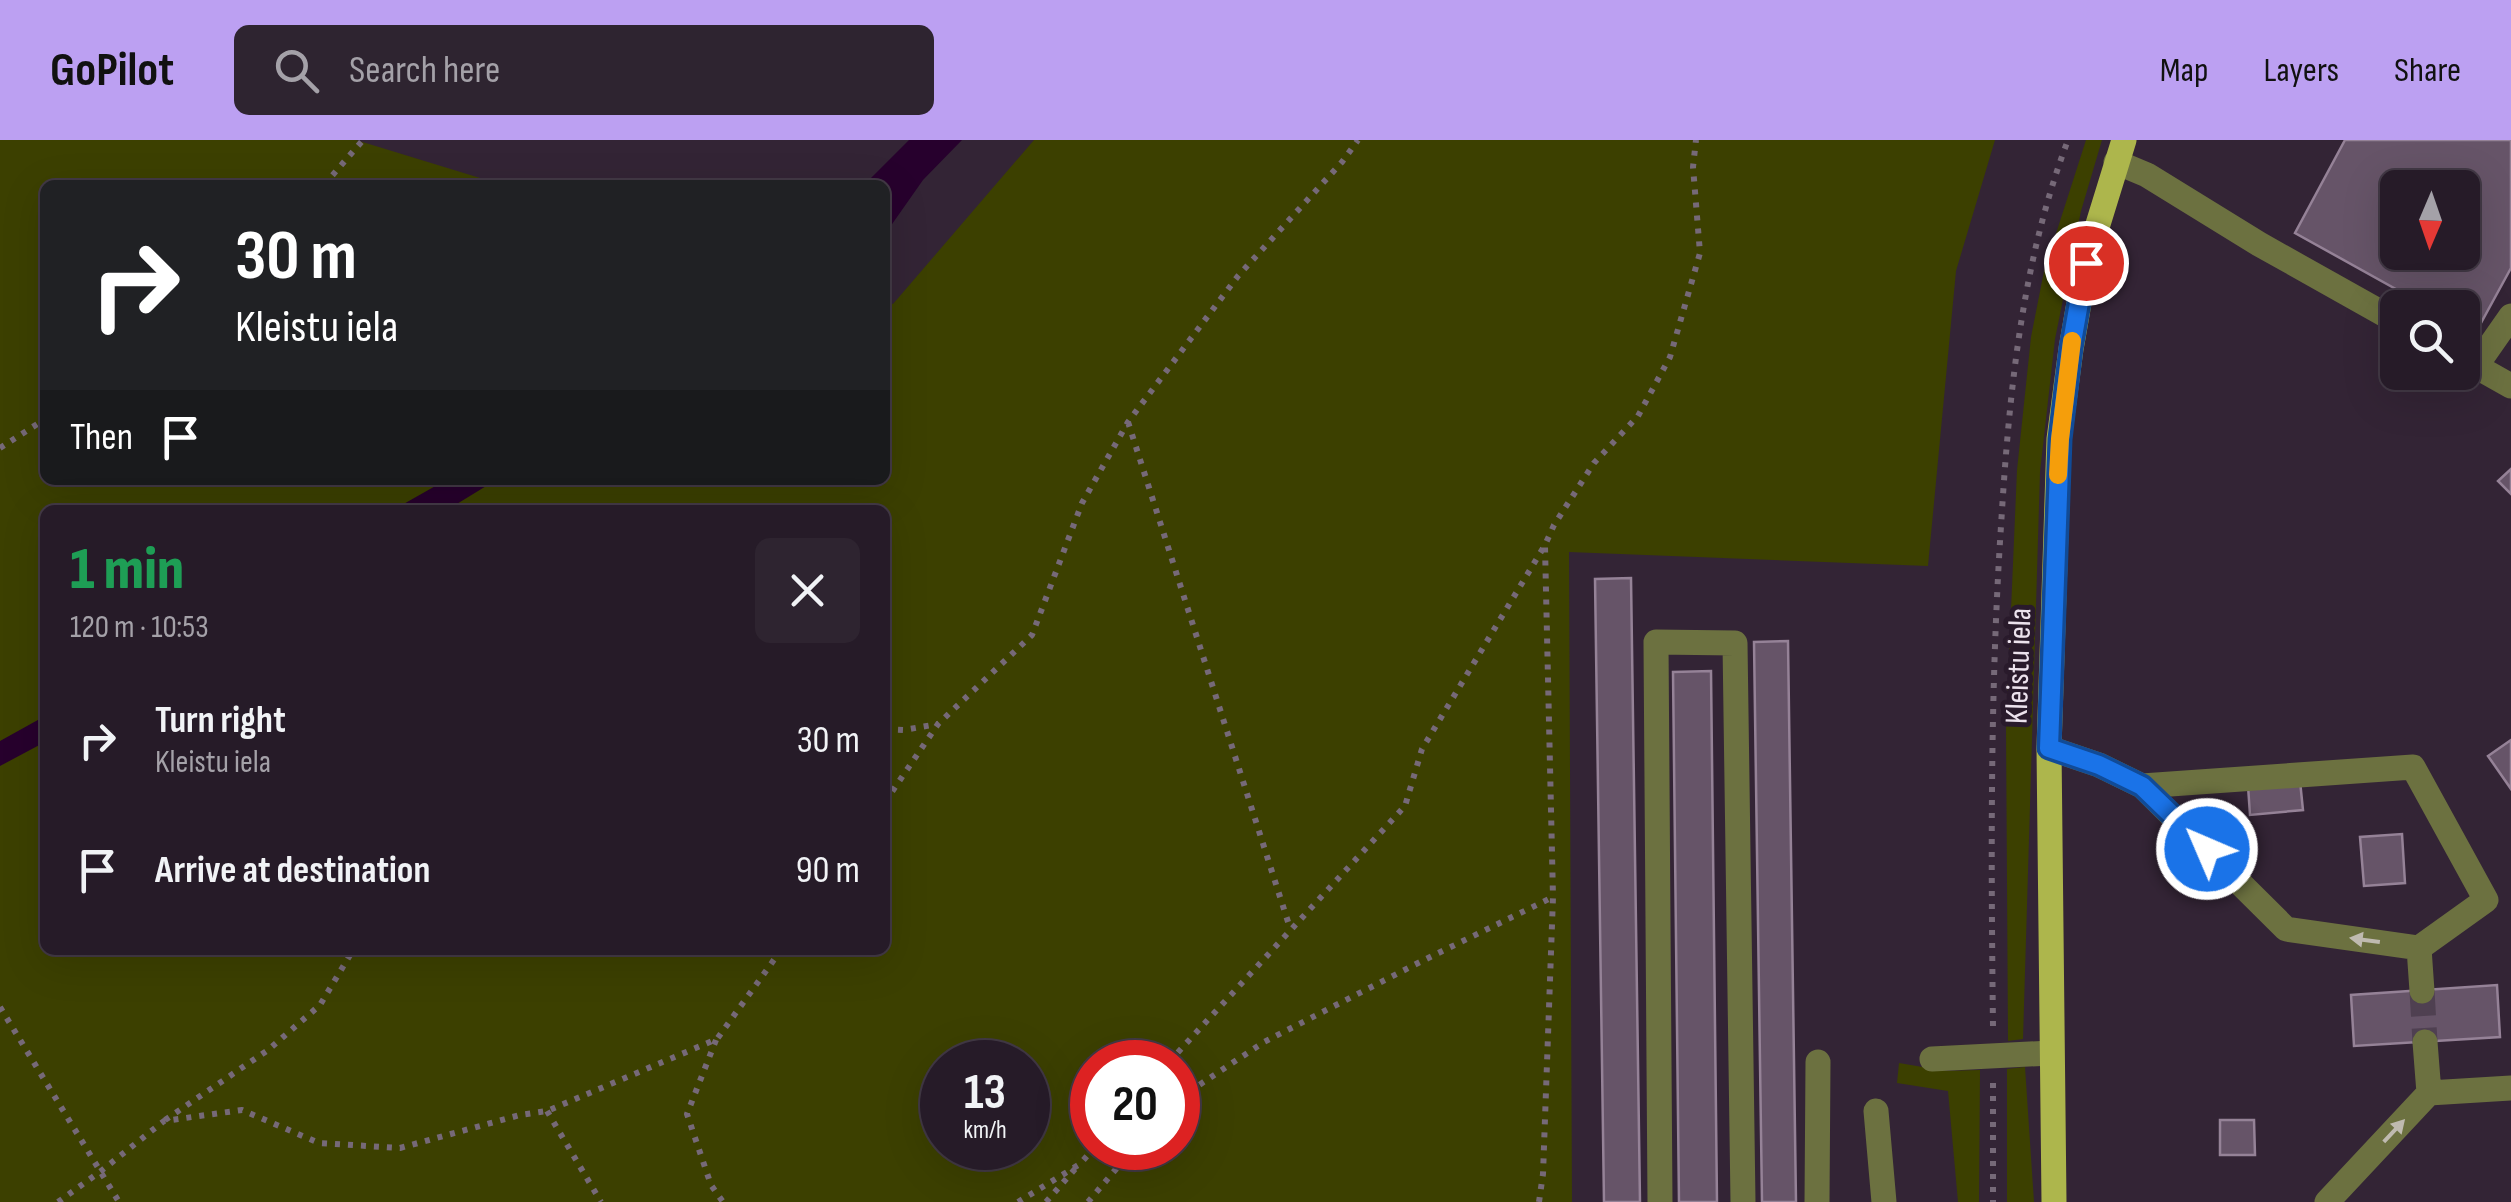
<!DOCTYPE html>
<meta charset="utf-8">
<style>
:root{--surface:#261b28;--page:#2e2430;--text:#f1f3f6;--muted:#a4a1a8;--line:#423945;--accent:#bca0f2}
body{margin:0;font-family:"Sofia Sans Condensed",sans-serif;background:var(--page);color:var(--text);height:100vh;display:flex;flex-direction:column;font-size:38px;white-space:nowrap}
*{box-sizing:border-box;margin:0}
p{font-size:32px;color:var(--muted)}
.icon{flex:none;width:55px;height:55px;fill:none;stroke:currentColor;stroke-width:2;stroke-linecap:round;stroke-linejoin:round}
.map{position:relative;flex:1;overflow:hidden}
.side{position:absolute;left:40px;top:365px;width:850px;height:450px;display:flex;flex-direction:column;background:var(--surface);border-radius:15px;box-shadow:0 10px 40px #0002,0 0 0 2px var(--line)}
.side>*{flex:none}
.top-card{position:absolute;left:40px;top:40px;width:850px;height:305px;border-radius:15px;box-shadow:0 10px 40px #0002,0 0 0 2px var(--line);background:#202124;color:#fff;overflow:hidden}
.needle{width:65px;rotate:182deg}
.controls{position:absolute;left:2380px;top:30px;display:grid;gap:20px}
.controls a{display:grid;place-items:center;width:100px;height:100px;border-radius:15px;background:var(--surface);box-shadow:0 10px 40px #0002,0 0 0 2px var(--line);font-size:50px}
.speed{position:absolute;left:920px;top:900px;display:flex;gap:20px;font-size:50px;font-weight:700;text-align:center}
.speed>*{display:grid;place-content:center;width:130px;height:130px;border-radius:50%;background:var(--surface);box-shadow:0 10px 40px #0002,0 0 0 2px var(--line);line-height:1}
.speed small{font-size:25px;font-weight:400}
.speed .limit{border:15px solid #d22;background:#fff;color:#111}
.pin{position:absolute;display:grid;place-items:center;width:85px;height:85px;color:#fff;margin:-42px;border:5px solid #fff;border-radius:50%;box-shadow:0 2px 10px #0007}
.me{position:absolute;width:110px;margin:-55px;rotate:315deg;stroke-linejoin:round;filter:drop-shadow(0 0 8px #0008)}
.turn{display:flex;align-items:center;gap:35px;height:210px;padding:0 30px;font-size:45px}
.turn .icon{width:130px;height:130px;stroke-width:2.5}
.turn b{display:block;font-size:70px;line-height:85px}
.then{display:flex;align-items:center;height:95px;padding:0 30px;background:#0003;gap:20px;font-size:38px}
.round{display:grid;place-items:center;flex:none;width:105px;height:105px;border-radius:15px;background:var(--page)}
.overview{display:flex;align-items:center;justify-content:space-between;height:170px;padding:0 30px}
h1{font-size:60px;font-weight:800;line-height:75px;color:#1e9e55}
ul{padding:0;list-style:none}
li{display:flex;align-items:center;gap:30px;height:130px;padding:0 30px}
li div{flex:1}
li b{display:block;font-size:38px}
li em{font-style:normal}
header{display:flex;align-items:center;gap:60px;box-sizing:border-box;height:140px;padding:0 50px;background:var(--accent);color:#111}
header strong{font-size:48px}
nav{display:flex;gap:55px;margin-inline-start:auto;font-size:35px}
.search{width:700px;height:90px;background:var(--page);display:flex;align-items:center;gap:25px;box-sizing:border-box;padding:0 35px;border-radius:15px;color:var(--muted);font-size:38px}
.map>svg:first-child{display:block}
</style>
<header>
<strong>GoPilot</strong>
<div class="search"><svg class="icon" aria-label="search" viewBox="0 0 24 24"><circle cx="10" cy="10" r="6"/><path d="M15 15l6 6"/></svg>Search here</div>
<nav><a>Map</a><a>Layers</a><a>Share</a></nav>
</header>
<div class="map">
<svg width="2511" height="1062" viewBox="0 0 2511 1062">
<rect width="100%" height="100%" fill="#332435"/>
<!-- green -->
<path fill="#3c4000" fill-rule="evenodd" d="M0,0H356L503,45H45V340H885V162L893,164L1034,0H1995L1956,131L1928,426L1569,412L1572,1062H0ZM45,370H885V810H45ZM942,922H1028V1008H942ZM1092,922H1178V1008H1092Z
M2086,0H2102L2081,71L2055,199L2040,332L2023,899L2008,901L2006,586L2017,330L2031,197L2044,131Z
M1899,923L1946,931L1980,930L1979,1062H1958L1948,951L1897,943Z
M2025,927L2034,1062H2007V929Z"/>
<!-- water -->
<path fill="#27002d" d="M909,0H962L923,40L890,87L885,88V45H864Z
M446,340H496L447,370H393Z
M45,576V602L0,626V601Z"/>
<!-- building -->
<path fill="#665468" stroke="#958297" stroke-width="2.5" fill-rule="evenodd" d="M2345,0H2511V128L2476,192L2462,185V168H2430L2295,93ZM2398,48H2462V112H2398Z
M2511,329V354L2498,341Z
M1631,438L1640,1062H1604L1595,439Z
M1788,501L1796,1062H1762L1754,502Z
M1711,531L1717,1062H1679L1673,532Z
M2511,600V649L2488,616Z
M2300,641L2303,670L2250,675L2248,646Z
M2402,694L2405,743L2364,746L2360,697Z
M2497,845L2500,897L2354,906L2351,855Z
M2220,980H2254L2255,1015H2220Z"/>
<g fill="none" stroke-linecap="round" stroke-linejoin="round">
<!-- minor-tunnel -->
<path stroke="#4f4051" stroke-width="25" stroke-dasharray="25 12" stroke-linecap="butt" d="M2422,851L2425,902"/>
<!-- path -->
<path stroke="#766978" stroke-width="6" stroke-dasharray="5 8" stroke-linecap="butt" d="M324,45L363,0
M1128,282L1290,788
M0,308L45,279
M885,589L904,590L938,584
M885,662L938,584L1032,495L1082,363L1128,282L1238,136L1342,22L1358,0
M0,867L119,1062
M1993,886C1991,719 1990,553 2001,386C2009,256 2021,124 2068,0
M716,900L687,974L711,1045L723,1062
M1169,922L1405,666L1422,609L1545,405L1554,385L1594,323L1638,276L1670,217L1700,113L1693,27L1696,0
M1993,943V1062
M1178,959L1264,902L1422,821L1553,757
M547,971L601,1062
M165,980L268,910L320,865L353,810
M58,1062L101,1031L164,981L242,970L319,1003L400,1008L520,975L547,971L717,899L781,810
M1018,1062L1080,1024L1094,1008
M1046,1062L1075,1029
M1088,1062L1134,1008
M1539,1062L1543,1034L1553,757L1545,407"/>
<!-- minor -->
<path stroke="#6c7140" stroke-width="25" d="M2116,22L2147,35L2259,104L2398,182
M2463,219L2511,246
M2476,226L2511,176
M2049,608L2099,625L2142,646L2286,789L2419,808L2422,851
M2142,646L2413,627L2486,760L2419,808
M1932,919L2051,913
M2429,953L2511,948
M1876,971L1884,1062
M1660,1062L1656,502L1735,503L1743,1062
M1817,1062L1818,922
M2327,1062L2429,953L2425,902"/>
<!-- major -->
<path stroke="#adb64c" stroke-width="25" d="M2054,1062L2049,608L2059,299L2071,209L2086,123L2124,0"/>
</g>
<!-- one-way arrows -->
<defs><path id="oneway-solid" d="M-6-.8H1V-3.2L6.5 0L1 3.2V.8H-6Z" transform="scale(2.5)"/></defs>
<g fill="#bfbab0">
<use href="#oneway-solid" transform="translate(2365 800) rotate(-172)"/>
<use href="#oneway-solid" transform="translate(2394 991) rotate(-47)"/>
</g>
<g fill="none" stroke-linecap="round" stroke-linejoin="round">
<!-- route casing -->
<g stroke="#114b97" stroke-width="25">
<path id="route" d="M2086,123L2071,208L2060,299L2049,608L2099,625L2142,646L2207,709"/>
</g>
<!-- route -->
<use href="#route" stroke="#1a73e8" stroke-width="18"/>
<!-- slow -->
<path stroke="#f59e0b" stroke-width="18" d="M2058,335L2060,299L2072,201"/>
</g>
<g text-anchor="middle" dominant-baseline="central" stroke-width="10" stroke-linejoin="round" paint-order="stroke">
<!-- street labels -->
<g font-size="32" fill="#ece2ed" stroke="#291a2b">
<text transform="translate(2019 526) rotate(-88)">Kleistu iela</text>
</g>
</g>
</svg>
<div class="controls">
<a><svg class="needle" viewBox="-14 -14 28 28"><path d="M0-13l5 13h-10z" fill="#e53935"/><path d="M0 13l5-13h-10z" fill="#a4a1a8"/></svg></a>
<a><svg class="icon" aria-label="search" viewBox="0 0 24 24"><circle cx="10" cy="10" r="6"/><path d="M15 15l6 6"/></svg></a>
</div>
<div class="speed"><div>13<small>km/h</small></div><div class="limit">20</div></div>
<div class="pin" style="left:2086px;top:123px;background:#d93025"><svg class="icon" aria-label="arrive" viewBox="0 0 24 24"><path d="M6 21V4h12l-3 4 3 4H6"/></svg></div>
<svg class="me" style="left:2207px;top:709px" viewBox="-20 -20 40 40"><circle r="17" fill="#1a73e8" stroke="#fff" stroke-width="3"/><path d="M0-11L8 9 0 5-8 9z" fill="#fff"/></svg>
<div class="top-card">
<div class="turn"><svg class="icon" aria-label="right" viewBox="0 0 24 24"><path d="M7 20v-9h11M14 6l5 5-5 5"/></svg><div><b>30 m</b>Kleistu iela</div></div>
<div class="then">Then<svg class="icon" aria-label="arrive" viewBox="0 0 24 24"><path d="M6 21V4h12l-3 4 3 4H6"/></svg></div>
</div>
<section class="side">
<div class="overview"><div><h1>1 min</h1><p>120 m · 10:53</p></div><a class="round"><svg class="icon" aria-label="close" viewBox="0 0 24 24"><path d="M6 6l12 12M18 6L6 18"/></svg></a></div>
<ul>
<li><svg class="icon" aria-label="right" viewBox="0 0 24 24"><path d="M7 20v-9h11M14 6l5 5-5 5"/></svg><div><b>Turn right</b><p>Kleistu iela</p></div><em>30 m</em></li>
<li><svg class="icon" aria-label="arrive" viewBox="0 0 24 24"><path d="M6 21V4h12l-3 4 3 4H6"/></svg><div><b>Arrive at destination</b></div><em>90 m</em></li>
</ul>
</section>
</div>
